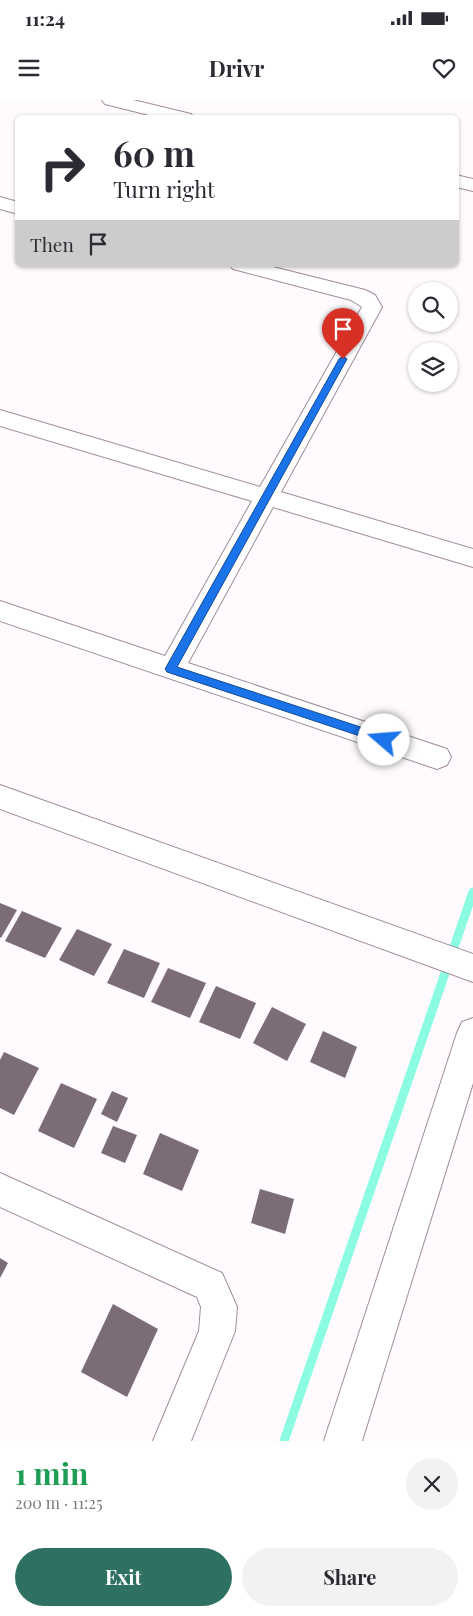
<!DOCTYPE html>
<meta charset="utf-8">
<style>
:root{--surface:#fff;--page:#f2f2f3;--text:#2b2b33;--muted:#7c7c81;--accent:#2e7162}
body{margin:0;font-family:"Playfair Display",serif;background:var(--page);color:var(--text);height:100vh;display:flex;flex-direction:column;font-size:19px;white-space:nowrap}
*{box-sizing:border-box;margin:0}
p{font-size:16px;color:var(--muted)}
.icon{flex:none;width:28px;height:28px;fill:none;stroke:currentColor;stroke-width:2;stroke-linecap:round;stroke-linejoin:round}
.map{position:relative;height:1341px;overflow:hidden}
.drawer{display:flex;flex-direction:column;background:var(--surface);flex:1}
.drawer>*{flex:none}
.banner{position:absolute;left:15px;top:15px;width:444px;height:152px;border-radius:8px;box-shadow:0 1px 4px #0004;background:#fff;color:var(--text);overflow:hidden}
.buttons{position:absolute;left:408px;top:182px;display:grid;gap:10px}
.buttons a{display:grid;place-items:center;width:50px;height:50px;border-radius:50%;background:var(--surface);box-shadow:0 1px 4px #0004;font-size:25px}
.pin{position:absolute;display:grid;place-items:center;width:42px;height:42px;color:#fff;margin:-51px -21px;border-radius:50% 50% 50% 0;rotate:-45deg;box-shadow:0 0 5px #0007}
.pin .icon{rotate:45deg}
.me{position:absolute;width:55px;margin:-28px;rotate:288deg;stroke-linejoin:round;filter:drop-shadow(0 0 4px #0008)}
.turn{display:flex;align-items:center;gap:18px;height:105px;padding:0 15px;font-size:22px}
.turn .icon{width:65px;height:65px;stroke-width:2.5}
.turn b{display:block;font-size:35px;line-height:42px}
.then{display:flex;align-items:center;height:48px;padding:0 15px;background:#0003;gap:10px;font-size:19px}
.round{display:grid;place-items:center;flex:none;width:52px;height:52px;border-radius:26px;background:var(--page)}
.head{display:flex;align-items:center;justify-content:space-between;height:85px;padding:0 15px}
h1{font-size:30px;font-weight:700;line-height:38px;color:#1e9e55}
.action{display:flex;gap:10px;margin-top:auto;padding:10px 15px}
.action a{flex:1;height:58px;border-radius:30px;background:var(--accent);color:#fff;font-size:20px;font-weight:700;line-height:58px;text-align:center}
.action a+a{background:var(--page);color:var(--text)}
.status{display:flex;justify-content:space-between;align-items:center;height:35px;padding:0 25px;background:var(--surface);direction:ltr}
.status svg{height:14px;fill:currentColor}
header{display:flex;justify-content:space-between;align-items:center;height:65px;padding:0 15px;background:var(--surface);font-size:22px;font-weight:700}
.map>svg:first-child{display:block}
</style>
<div class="status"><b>11:24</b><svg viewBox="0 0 49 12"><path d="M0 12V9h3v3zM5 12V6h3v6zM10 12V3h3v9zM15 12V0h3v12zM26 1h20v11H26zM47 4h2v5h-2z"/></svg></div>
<header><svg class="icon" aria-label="menu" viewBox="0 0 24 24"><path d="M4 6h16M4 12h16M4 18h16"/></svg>Drivr<svg class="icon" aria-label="heart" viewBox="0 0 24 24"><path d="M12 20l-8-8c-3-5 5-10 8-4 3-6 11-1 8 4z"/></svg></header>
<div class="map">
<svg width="473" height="1341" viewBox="0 0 473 1341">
<rect width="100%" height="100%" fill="#fefafd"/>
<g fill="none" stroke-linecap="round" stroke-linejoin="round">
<!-- stream -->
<path stroke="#8bfce2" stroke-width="9" d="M284,1341L473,792"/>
</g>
<!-- building -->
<path fill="#7b6c77" d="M0,803L17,810L1,838L0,837Z
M22,811L62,828L45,858L5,841Z
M77,829L112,844L94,876L59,860Z
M124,849L160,863L144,898L107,883Z
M168,868L206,883L190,918L151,902Z
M216,886L256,903L240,939L199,922Z
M272,907L306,924L287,961L253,943Z
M323,931L357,947L345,978L310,962Z
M4,952L39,968L14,1015L0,1008V960Z
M61,983L97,999L74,1048L38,1031Z
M112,991L128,998L117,1022L101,1014Z
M113,1026L137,1035L125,1063L101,1053Z
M160,1033L199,1050L182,1091L143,1074Z
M260,1089L294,1099L285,1134L251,1123Z
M0,1158L8,1163L0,1178Z
M113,1204L158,1229L127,1297L81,1272Z"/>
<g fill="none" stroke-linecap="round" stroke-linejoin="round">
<!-- minor casing -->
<g stroke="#9e8e9a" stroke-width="2">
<path id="minor" d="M102,0H133L191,14L194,18H161L105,4Z
M456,75L473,79V91L456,87Z
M0,97L18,102V114L0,109Z
M230,165H265L365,190L375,195L382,207L281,392L473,449V467L273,407L188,563L447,649L451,657L447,665L437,669L0,521V501L165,556L252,401L0,326V310L260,387L362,207L351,200L233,169Z
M0,685L473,854V882L0,709Z
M473,918V983L362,1341H324L457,933L462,922Z
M0,1073L222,1173L237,1207L235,1231L191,1341H153L199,1231L201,1207L197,1197L0,1107Z"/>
</g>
<!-- minor -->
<use href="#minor" fill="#fff" fill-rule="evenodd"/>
</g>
<!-- route -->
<path fill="#1a73e8" stroke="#114b97" d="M343,256L347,259L177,567L388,636L389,640L388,643L384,644L167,572L165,569L339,259Z"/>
</svg>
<div class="buttons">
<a><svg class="icon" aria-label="search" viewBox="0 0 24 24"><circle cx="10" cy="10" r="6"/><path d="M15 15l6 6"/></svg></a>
<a><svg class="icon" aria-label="layers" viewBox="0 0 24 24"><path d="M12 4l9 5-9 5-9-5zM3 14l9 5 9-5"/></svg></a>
</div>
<div class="pin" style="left:343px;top:259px;background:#d93025"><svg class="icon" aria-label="arrive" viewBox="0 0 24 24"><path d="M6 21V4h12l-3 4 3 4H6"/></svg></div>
<svg class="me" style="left:384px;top:640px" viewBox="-20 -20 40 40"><circle r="19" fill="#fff"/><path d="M0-13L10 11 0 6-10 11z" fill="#1a73e8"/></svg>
<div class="banner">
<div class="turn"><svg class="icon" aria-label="right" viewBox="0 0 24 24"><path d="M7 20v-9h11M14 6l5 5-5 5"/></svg><div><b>60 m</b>Turn right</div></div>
<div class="then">Then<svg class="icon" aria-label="arrive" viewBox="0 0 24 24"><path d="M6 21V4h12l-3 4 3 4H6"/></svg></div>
</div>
</div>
<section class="drawer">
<div class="head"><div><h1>1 min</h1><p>200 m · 11:25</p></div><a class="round"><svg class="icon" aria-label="close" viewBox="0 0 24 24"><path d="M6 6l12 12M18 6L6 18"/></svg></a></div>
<div class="action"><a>Exit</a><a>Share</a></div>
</section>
